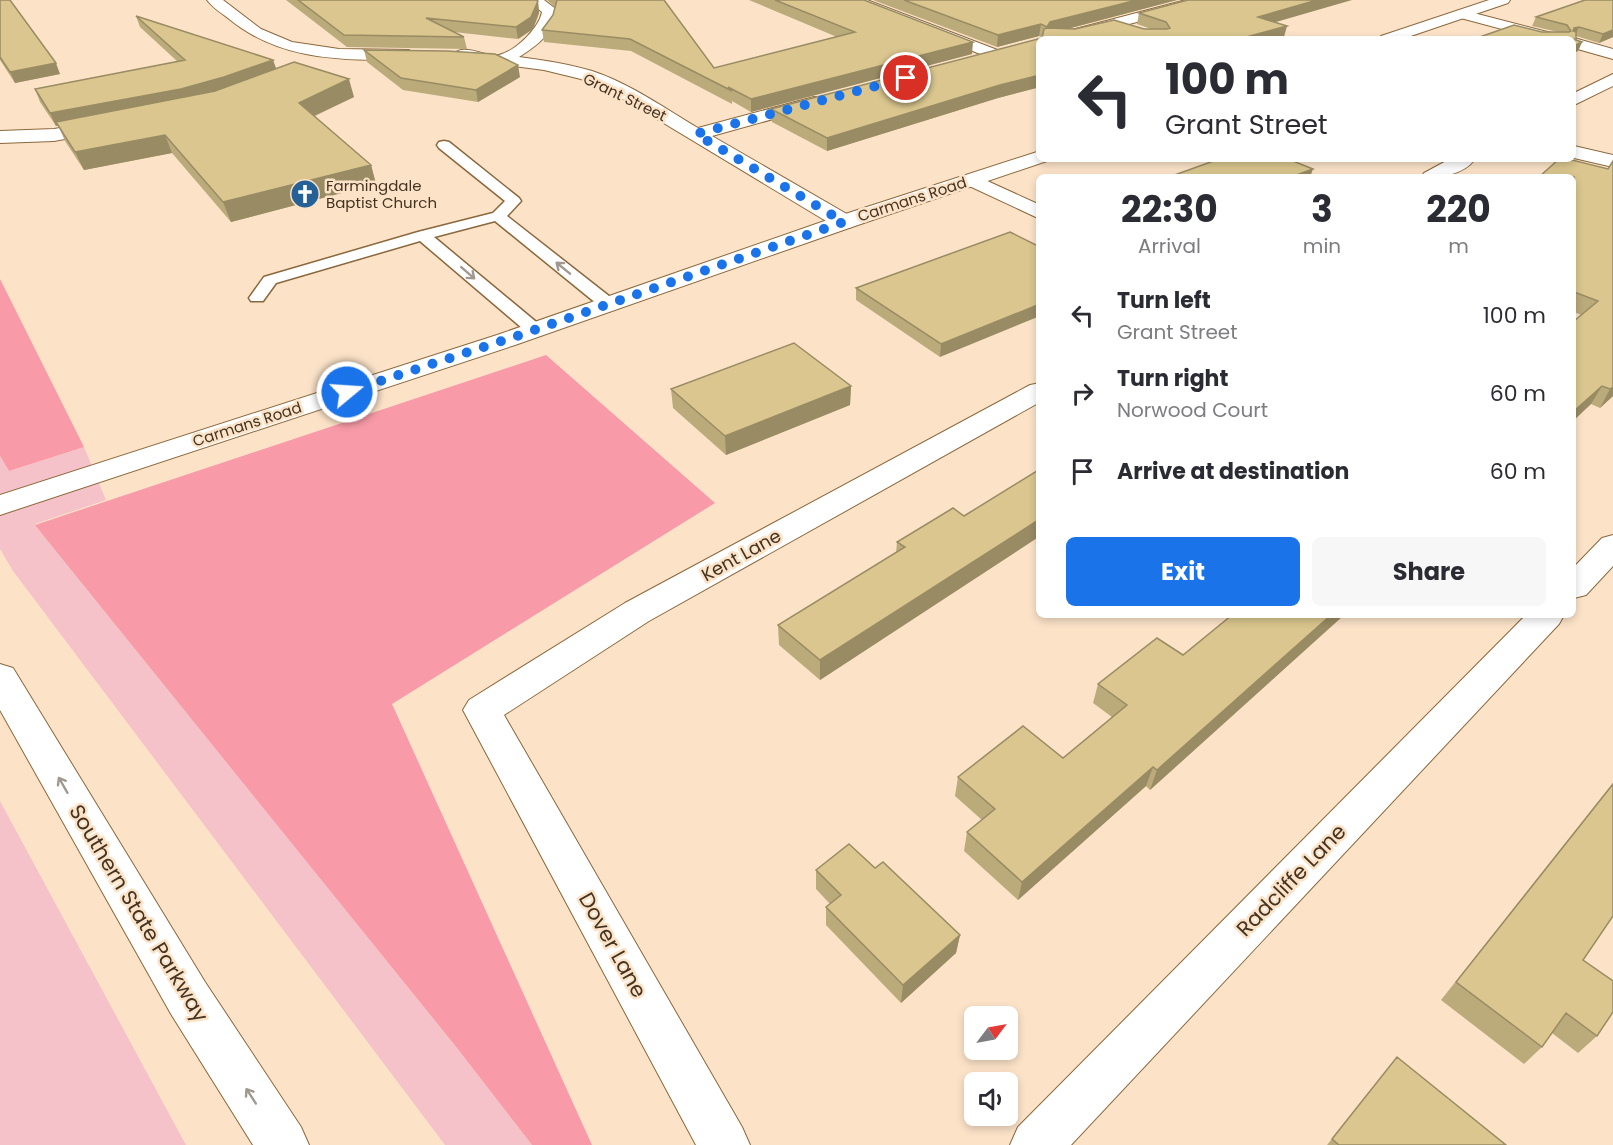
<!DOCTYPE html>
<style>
:root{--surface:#fff;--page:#f7f7f7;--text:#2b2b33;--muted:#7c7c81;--accent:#1a73e8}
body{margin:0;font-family:Poppins,sans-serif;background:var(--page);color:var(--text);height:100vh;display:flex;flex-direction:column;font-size:22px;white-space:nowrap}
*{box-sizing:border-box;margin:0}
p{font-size:20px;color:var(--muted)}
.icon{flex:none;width:33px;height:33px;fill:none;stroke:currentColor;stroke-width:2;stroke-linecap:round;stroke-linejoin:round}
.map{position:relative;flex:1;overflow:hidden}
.panel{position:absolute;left:1036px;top:174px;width:540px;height:444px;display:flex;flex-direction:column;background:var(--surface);border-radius:9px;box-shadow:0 3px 9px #0003}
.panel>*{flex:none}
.hud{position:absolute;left:1036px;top:36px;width:540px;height:126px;border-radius:9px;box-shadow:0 3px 9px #0003;background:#fff;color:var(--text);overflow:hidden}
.needle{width:39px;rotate:58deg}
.controls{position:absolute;left:964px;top:1006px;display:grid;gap:12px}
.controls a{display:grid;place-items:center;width:54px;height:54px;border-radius:9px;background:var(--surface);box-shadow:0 3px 9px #0003;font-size:30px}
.pin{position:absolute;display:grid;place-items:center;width:51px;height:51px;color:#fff;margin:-26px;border:3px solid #fff;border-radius:50%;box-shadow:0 2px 6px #0007}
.me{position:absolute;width:66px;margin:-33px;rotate:72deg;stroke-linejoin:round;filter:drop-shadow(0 0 4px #0008)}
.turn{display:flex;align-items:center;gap:21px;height:126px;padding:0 30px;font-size:27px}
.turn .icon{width:78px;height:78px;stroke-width:2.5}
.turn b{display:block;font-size:42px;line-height:51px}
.eta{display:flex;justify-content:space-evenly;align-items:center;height:102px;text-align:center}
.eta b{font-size:36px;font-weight:700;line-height:42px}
.button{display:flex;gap:12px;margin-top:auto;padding:12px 30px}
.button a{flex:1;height:69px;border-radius:9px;background:var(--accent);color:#fff;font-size:24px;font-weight:700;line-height:69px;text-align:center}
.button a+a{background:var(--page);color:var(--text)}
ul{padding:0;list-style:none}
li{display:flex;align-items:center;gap:18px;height:78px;padding:0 30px}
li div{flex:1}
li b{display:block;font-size:22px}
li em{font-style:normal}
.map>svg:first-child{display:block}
</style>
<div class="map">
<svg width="1613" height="1145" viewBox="0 0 1613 1145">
<rect width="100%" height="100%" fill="#fce3c8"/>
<!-- green -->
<path fill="#f6c2c9" d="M84,447L106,500L35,524L457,1048L532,1145H445L13,571L0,549V456L9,471Z
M0,801L186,1145H0Z"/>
<!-- forest -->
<path fill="#f89aa8" d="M0,279L84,447L9,471L0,456Z
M546,355L715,503L392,704L592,1145H532L457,1048L35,525Z"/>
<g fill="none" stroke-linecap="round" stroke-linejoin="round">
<!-- service casing -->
<g stroke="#8b673b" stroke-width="3">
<path id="service" d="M444,141L449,142L519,198L521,201L507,216L614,300L616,304L614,308H602L495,221L434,237L541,326L544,330L541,334H529L420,241L276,283L263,301H251L249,298L264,277L418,232L493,213L505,201L439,148L437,145L439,142Z"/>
</g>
<!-- minor casing -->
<g stroke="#8b673b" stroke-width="2">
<path id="minor" d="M207,0H223L261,29L292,42L339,49L409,50L417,55C410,64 392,60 382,60C326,60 272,55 228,18C221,13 212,7 207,0Z
M527,0H544L557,10C554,33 538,45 519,57C543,60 568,64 592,71C629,83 664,108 698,128L814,97L820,98L823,102L820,106L712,136L852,217L855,222L852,227L844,229L836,227L627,101L581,79L544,70L455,58L453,55C463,42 486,58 499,55C516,51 539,28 542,12Z
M847,0H867L1000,51L1002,54L1000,57H988L849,3Z
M1186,0H1210L1208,3L1073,39H1047L1049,36Z
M1462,10L1563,36L1565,39H1539L1457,17L1455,14L1457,11Z
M1574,38L1613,49V59L1574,48V39H1571Z
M1613,74V86L1574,105V93Z
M107,120L114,122L116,126L114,130L54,141L0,143V131L54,129Z
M1574,146L1613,155V167L1574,158Z
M1450,159H1475C1463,176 1439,177 1421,177L1424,173Z
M972,174L1040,205V219L965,184L962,180L965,176Z
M1040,383V402L649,621L504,715L742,1127L750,1145H696L463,710L469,700L625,603L1030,385Z
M1613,535V566L1586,595L1574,598V567L1602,538Z
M1526,615H1564L1559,624L1071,1145H1010L1018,1127Z"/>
</g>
<!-- tertiary casing -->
<g stroke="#8b673b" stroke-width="2">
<path id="tertiary" d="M1489,0H1510L1508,3L1402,39H1379L1381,36Z
M1040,151V159H1048L1047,161L852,227L515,345L0,515V495L497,335L836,217Z"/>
</g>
<!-- motorway casing -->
<g stroke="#8b673b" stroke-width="2">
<path id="motorway" d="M0,664L13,668L205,982L301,1127L309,1145H253L171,1014L0,710Z"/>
</g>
<!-- service -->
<use href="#service" fill="#fff" fill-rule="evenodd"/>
<!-- minor -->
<use href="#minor" fill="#fff" fill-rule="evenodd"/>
<!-- tertiary -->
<use href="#tertiary" fill="#fff" fill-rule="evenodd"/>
<!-- motorway -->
<use href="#motorway" fill="#fff" fill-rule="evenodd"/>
</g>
<!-- wall -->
<path fill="#bbaa7a" d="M0,0L60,74L15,83L0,60Z
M286,0H536L538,1L539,13L533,29L518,39L454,32L464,37L467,49L347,47Z
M547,0H664L714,68L837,37L749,0H864L972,54L751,112L732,101V104L631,51L544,42L542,30L553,15L555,7Z
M873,0H1177L1067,29H1151L1137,24L1139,13L1276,22L1284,37L1278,39H1040V87L998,98L827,151L772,122L771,109L1042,38V37L1039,36L997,47Z
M1613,0V37L1599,43L1576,36V40L1582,42L1578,51L1542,32H1558L1532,26L1536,17Z
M136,16L273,60L276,69L354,97L315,116L371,165L376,184L231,222L172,153L84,170L65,141L58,125L56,126L40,102L35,89L178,62L140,27Z
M364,50L520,77L478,102L403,90L367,62Z
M1613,161V396L1600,408L1591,404L1574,420V321L1581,315L1574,312V177L1608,169Z
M1040,247L940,357L856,300V288Z
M851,386L850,405L726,455L673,408L671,389Z
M1040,469V536L820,680L779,645L778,625L896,553L897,542L964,516Z
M1344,615L1150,790L1146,786L1018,900L964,851L967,832L982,820L955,796L958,777L1063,758L1112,717L1093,703L1098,684L1183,655Z
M1613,783V916L1583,960L1597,1036L1578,1053L1552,1033L1542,1047L1524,1064L1441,1000Z
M875,868L960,935L956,953L901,1003L826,925V907L830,904L816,889V870Z
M1397,1057L1506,1145H1327Z"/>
<!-- shaded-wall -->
<path fill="#998b63" d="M1137,0H1177L1048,34L1045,38L1047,27L1050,22Z
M1317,0H1352L1255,28L1258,17Z
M538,1L539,13L533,29L518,39L516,27Z
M1041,24L1039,36L997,47L998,35Z
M1287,26L1284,37L1278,39H1239Z
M1579,27L1575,36L1570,37L1574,28Z
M1613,30V37L1599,43L1603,34Z
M973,42L972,54L751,112V99Z
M1582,42L1578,51L1574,53V46Z
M273,60L277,71L229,89L56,126L50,113Z
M56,63L60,74L15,83L10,72Z
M518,65L520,77L478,102L476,90Z
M1040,75V87L998,98L827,151V138L1000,85Z
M349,79L354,97L305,120L299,103Z
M165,135L172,153L84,170L75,152Z
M371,165L376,184L231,222L223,202Z
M1313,169L1310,177H1291Z
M1040,304V316L940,357L941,344Z
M851,386L850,405L726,455L725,436Z
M1602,386L1591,404L1574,420V411Z
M1613,387V396L1600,408L1610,389Z
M1040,519V536L820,680V660Z
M1331,615H1344L1150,790L1157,770Z
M1153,767L1146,786L1018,900L1022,882Z
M960,935L956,953L901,1003L903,985Z"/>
<!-- building -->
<path fill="#dac68e" stroke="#998b63" stroke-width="1.5" d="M0,0H10L56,63L10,72L0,57Z
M298,0H536L538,1L531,17L516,27L426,18L464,37L344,35Z
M557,0H664L714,68L855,32L775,0H864L973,42L751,99L728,87L732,91L630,39L542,30L553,15Z
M904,0H1137L1050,22L1047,27L1041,24L998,35Z
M1188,0H1317L1258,17L1287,26L1239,39H1040V75L1000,85L827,138L771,109L1042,38L1044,29L1047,28L1075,29L1114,20L1144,29H1167L1170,28L1166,22L1139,13Z
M1585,0H1613V30L1603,34L1579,27L1574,28L1573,31L1576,32V40L1582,42L1574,46V39H1474L1514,25L1542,32H1569L1571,31L1567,25L1536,17Z
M136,16L273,60L224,77L181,89L50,113L35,89L185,60Z
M364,50L447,51L495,54L518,65L476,90L401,78Z
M294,62L349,79L299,103L371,165L223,202L165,135L75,152L56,122L215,91Z
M1219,159H1288L1313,169L1291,177H1169Z
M1559,159H1568L1608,169L1613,161V387L1610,389L1602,386L1574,411V321L1598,301L1574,292V177H1539Z
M1010,232L1040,247V304L941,344L856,288Z
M794,343L851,386L725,436L671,389Z
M1040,469V519L820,660L778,625L905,547L897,542L953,508L964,516Z
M1232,615H1331L1157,770L1153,767L1022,882L967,832L995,809L958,777L1023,726L1063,758L1127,705L1098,684L1157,638L1183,655Z
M1613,784V916L1583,960L1613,981V1012L1597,1036L1566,1013L1542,1047L1456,982Z
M849,844L875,868L883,862L960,935L903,985L826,907L841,895L816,870Z
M1397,1057L1506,1145H1339L1332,1139Z"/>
<!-- one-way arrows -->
<defs><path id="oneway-shaft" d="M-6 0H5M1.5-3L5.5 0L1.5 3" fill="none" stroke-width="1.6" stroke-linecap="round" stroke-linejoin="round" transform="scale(1.5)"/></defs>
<g stroke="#a19990">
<use href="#oneway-shaft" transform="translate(563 268) rotate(-141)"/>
<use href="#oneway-shaft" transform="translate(468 273) rotate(41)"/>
<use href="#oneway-shaft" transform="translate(63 785) rotate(-120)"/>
<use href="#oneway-shaft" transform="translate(251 1096) rotate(-123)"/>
</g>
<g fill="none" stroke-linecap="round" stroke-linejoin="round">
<!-- route -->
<path stroke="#1a73e8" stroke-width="10" stroke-dasharray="0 18" d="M347,392L520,335L844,222L696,134L906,78"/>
</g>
<!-- icons -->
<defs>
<g id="church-disc" transform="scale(1.5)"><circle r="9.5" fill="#256097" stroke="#fce3c8"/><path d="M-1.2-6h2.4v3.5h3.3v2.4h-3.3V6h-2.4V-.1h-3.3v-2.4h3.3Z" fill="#fff"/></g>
</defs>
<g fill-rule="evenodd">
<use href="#church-disc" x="305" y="194"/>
</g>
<g text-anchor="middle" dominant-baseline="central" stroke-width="5" stroke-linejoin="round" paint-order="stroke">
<!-- far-street labels -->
<g font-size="15" fill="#433320" stroke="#fce3c8">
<text transform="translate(625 97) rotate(26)">Grant Street</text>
<text transform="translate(912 199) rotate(-18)">Carmans Road</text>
<text transform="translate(247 424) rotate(-18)">Carmans Road</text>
</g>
<!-- far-poi labels -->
<g font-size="15" fill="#433320" stroke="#fce3c8" text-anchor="start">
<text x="326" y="185">Farmingdale<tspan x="326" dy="17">Baptist Church</tspan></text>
</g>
<!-- street labels -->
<g font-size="18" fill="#433320" stroke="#fce3c8">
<text transform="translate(741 555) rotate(-29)">Kent Lane</text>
</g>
<!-- near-street labels -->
<g font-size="21" fill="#433320" stroke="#fce3c8">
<text transform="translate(1291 880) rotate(-46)">Radcliffe Lane</text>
<text transform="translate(139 913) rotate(59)">Southern State Parkway</text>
<text transform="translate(613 945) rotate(61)">Dover Lane</text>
</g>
</g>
</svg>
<div class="controls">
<a><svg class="needle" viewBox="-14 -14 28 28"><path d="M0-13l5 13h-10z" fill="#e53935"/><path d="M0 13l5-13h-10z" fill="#7c7c81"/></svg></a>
<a><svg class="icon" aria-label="sound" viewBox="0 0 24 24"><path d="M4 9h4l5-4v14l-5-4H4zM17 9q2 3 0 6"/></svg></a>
</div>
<div class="pin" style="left:906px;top:78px;background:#d93025"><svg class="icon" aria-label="arrive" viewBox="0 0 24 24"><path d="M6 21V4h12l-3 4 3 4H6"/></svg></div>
<svg class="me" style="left:347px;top:392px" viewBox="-20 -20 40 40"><circle r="17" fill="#1a73e8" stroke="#fff" stroke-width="3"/><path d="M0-11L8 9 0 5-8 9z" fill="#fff"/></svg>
<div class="hud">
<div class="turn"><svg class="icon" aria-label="left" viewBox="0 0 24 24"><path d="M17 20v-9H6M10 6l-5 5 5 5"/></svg><div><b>100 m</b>Grant Street</div></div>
</div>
<section class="panel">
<div class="eta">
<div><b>22:30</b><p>Arrival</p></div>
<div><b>3</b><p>min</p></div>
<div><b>220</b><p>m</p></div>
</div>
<ul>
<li><svg class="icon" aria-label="left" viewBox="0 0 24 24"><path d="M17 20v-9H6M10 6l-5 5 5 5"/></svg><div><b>Turn left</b><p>Grant Street</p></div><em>100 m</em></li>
<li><svg class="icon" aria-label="right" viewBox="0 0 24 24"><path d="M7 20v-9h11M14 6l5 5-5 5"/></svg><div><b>Turn right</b><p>Norwood Court</p></div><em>60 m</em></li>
<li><svg class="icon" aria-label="arrive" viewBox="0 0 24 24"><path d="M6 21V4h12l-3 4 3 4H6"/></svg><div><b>Arrive at destination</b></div><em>60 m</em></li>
</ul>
<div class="button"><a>Exit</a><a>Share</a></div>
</section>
</div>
